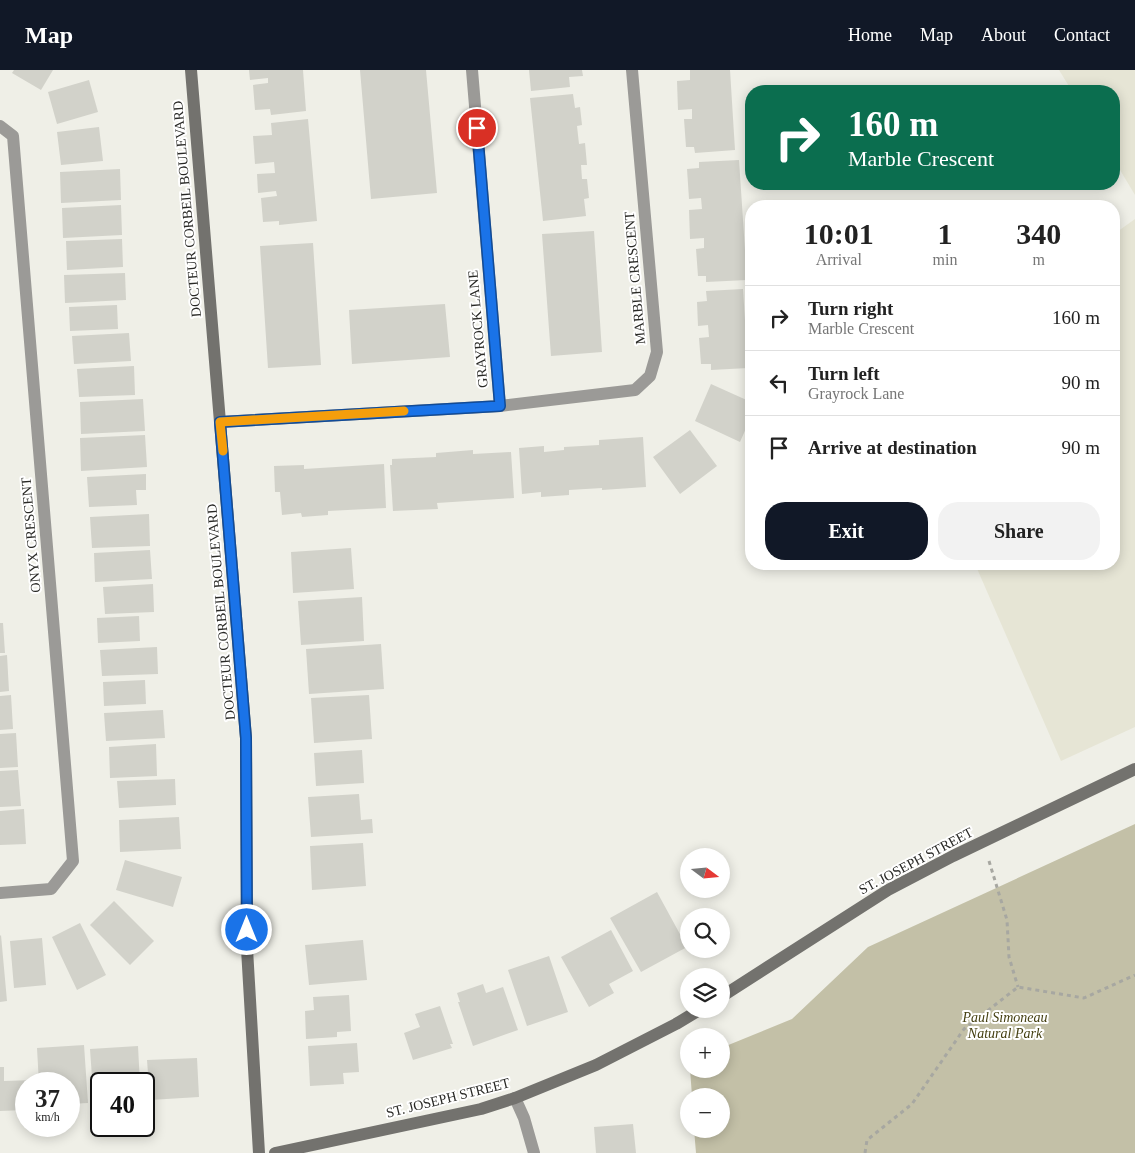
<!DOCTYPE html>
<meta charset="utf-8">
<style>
:root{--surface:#fff;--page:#f2f2f2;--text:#222;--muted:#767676;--line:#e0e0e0;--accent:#111827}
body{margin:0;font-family:"Times New Roman",serif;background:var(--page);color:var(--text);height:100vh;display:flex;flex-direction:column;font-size:19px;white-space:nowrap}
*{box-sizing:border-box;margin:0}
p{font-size:16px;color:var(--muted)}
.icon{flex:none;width:28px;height:28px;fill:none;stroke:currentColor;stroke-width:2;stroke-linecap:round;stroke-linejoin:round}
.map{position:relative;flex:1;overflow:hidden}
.sheet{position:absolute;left:745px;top:130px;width:375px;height:370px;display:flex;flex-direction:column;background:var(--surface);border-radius:20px;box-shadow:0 2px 12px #0003}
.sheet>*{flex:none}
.banner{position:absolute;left:745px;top:15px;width:375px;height:105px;border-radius:20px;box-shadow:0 2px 12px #0003;background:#0b6e4f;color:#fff;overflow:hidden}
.needle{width:32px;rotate:106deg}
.controls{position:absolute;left:680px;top:778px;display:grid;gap:10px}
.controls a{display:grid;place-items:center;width:50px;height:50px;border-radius:50%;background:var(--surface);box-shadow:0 2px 12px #0003;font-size:25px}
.speed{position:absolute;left:15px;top:1002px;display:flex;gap:10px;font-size:25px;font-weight:700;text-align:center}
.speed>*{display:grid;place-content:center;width:65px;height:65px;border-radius:50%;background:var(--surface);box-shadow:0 2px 12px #0003;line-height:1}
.speed small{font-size:12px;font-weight:400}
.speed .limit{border:2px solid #111;border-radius:8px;background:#fff;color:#111}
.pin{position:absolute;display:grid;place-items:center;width:42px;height:42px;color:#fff;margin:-21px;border:2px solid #fff;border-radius:50%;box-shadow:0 1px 5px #0007}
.me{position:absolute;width:55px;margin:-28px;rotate:0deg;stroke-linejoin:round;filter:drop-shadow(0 0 4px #0008)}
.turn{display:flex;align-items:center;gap:18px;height:105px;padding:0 20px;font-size:22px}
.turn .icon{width:65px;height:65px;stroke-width:2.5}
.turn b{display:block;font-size:35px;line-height:42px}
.eta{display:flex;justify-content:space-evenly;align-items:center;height:85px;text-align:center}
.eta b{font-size:30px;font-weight:600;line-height:35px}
.cta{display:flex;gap:10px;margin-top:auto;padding:10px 20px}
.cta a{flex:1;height:58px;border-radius:20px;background:var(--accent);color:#fff;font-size:20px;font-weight:600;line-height:58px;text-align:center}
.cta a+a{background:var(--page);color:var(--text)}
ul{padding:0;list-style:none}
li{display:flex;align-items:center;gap:15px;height:65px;padding:0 20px;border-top:1px solid var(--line)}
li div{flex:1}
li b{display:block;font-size:19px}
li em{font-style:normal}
header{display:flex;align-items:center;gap:30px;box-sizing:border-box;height:70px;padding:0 25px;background:var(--accent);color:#fff}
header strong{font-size:24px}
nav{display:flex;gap:28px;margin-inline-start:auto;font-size:18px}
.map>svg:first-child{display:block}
</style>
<header>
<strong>Map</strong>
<nav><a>Home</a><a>Map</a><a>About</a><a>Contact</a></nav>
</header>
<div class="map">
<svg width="1135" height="1083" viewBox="0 0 1135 1083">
<rect width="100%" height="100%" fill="#efefe7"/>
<!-- built -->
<path fill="#e6e5d5" d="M1059,0H1135V125L1114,90V21H1072Z
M1135,149V657L1061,691L975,494H1114V164Z"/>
<!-- green -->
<path fill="#c3c0a7" d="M1135,754V1083H696L694,1059H721V1026H692L690,999H721V978L792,949L868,877Z"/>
<!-- building -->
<path fill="#d2d2ca" d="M14,0H53L41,20L12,3Z
M249,0H303L306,41L271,45L270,39L255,40L253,15L268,13V8L250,10Z
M360,0H426L437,123L371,129Z
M529,0H582L583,6L569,7L570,17L531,21Z
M690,0H730L735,80L695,83L694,77H686L684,49H692V39L678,40L677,11L690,10Z
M89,10L98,42L57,54L48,22Z
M573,24L575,38L580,37L582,55L577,56L579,74L585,73L587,95H581L582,109H587L589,128L584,129L586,146L543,151L530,28Z
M308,49L317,151L279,155V151L263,152L261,128L277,126L276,121L258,123L257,104L275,103L274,92L255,94L253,66L272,65L271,53Z
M99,57L103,91L61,95L57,62Z
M739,90L747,210L706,212V206H698L696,179L704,178V168L690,169L689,140L702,139L701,128L689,129L687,99L699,98V92Z
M120,99L121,130L61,133L60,102Z
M121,135L122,165L63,168L62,138Z
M594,161L602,282L551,286L542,164Z
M122,169L123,197L67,200L66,171Z
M313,173L321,295L268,298L260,176Z
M125,203L126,230L65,233L64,205Z
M743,219L748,298L711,300V294H701L699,268L709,267L708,255L698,256L697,232L707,231L706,221Z
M445,234L450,287L352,294L349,240Z
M117,235L118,259L70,261L69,237Z
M129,263L131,291L74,294L72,266Z
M134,296L135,325L79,327L77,299Z
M711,314L751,332V347L740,372L695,351Z
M143,329L145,361L81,364L80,332Z
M690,360L717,396L680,424L653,387Z
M145,365L147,397L81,401L80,368Z
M643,367L646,417L602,420V418L569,420V425L541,427V422L522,424L519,378L544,376V382L564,380V377L599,375V370Z
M473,380V384L511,382L514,428L437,433L438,439L393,441L390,395H392V389L436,387V383Z
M384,394L386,438L328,441V445L302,447L301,443L282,445L280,422H275L274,396L304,395V399Z
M146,404V420H136L137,435L89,437L87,407Z
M149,444L150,476L92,478L90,447Z
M351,478L354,519L293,523L291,482Z
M150,480L152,509L95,512L94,483Z
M153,514L154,542L105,544L103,517Z
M362,527L364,571L301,575L298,531Z
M139,546L140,571L98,573L97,548Z
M0,553H3L5,583H0Z
M381,574L384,619L309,624L306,579Z
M157,577L158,604L102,606L100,580Z
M7,585L9,621L0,622V586Z
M145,610L146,634L104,636L103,612Z
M11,625L13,659L0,660V626Z
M369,625L372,669L314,673L311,628Z
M163,640L165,668L106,671L104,643Z
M16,663L18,697L0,698V664Z
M156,674L157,706L110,708L109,677Z
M362,680L364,713L316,716L314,683Z
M18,700L21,736L0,737V701Z
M175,709L176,735L119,738L117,711Z
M359,724L361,750L372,749L373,763L311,767L308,727Z
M24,739L26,774L0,775V741Z
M179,747L181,779L120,782L119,750Z
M363,773L366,816L312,820L310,776Z
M125,790L182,807L173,837L116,820Z
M657,822L687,877L641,902L610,848Z
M114,831L154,871L130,895L90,855Z
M80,853L106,905L77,920L52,867Z
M611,860L633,901L609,914L614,923L589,937L561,887Z
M1,865L7,931L0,932V866Z
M42,868L46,915L14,918L10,871Z
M363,870L367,910L309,915L305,875Z
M549,886L568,942L527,956L508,900Z
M483,914L486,923L503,917L518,960L473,976L458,932H460L457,923Z
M349,925L351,961L337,962V967L306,969L305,941L314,940L313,927Z
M440,936L453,974H450L452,978L413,990L404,963L420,957L415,944Z
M357,973L359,1002L343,1003L344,1014L310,1016L308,976Z
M84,975L88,1033L69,1034V1014H39L37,978Z
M138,976L140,1014H101V1022H93L90,979Z
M197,988L199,1027L150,1030L147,990Z
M0,997H4V1011L34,1010V1014H26V1040L0,1041Z
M633,1054L636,1083H596L594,1057Z"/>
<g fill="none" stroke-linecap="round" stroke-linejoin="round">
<!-- path -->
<path stroke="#a7a7a1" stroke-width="3" stroke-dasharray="4 4" stroke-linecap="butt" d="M989,791L1007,850L1009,887L1018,917
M865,1083L867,1070L912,1034L964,959L1018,917L1084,928L1135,905"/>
<!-- street -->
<path stroke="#9b9a97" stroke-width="12" d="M472,0L500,336
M0,56L13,66L73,791L51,819L0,823
M220,352L500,336L635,320L650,306L657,282L632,0
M515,1028L524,1048L534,1083"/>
<!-- secondary -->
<path stroke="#73726e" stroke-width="12" d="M191,0L246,668L247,879L259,1083
M721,927L888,820L953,786L1135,699
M275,1083L481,1039L515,1028L596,995L676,954L701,939"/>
</g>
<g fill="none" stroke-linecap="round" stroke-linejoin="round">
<!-- route casing -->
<g stroke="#114b97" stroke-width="12">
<path id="route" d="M247,860L246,668L220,352L500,336L477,58"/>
</g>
<!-- route -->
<use href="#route" stroke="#1a73e8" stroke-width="9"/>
<!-- slow -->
<path stroke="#f59e0b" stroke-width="9" d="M223,381L220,352L404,341"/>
</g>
<g text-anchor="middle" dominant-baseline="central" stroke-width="4" stroke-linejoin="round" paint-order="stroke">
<!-- street labels -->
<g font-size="14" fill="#292926" stroke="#fff">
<text transform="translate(187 139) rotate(-95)">DOCTEUR CORBEIL BOULEVARD</text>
<text transform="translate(635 208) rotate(-95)">MARBLE CRESCENT</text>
<text transform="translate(478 259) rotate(-95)">GRAYROCK LANE</text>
<text transform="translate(31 465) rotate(-95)">ONYX CRESCENT</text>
<text transform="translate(221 542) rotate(-95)">DOCTEUR CORBEIL BOULEVARD</text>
<text transform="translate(916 791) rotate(-28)">ST. JOSEPH STREET</text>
<text transform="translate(448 1028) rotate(-14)">ST. JOSEPH STREET</text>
</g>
<!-- park labels -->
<g font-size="14" font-style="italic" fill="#454012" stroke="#fff">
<text x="1005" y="947">Paul Simoneau<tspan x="1005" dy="16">Natural Park</tspan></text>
</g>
</g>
</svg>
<div class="controls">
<a><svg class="needle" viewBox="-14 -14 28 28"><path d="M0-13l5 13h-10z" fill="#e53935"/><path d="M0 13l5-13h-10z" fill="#767676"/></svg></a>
<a><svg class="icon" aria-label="search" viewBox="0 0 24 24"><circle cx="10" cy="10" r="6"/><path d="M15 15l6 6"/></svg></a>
<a><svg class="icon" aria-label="layers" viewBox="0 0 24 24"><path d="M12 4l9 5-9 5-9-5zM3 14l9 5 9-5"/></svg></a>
<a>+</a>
<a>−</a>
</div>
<div class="speed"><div>37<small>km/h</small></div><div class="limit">40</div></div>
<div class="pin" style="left:477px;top:58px;background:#d93025"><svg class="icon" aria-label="arrive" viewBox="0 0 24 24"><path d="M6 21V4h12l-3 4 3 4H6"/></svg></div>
<svg class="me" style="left:247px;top:860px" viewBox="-20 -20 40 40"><circle r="17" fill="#1a73e8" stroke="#fff" stroke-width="3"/><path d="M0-11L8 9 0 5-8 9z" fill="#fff"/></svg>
<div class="banner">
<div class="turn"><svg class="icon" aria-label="right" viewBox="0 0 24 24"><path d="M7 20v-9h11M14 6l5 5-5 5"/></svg><div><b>160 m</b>Marble Crescent</div></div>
</div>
<section class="sheet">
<div class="eta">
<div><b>10:01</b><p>Arrival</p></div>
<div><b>1</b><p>min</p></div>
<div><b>340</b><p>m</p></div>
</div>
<ul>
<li><svg class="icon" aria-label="right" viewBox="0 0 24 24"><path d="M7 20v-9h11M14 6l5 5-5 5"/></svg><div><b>Turn right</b><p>Marble Crescent</p></div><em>160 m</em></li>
<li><svg class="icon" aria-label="left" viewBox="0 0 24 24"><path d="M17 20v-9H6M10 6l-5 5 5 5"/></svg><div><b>Turn left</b><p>Grayrock Lane</p></div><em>90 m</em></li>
<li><svg class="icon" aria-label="arrive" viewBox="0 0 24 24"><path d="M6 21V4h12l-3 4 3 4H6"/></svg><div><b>Arrive at destination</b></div><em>90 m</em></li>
</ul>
<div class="cta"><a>Exit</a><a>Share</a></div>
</section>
</div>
